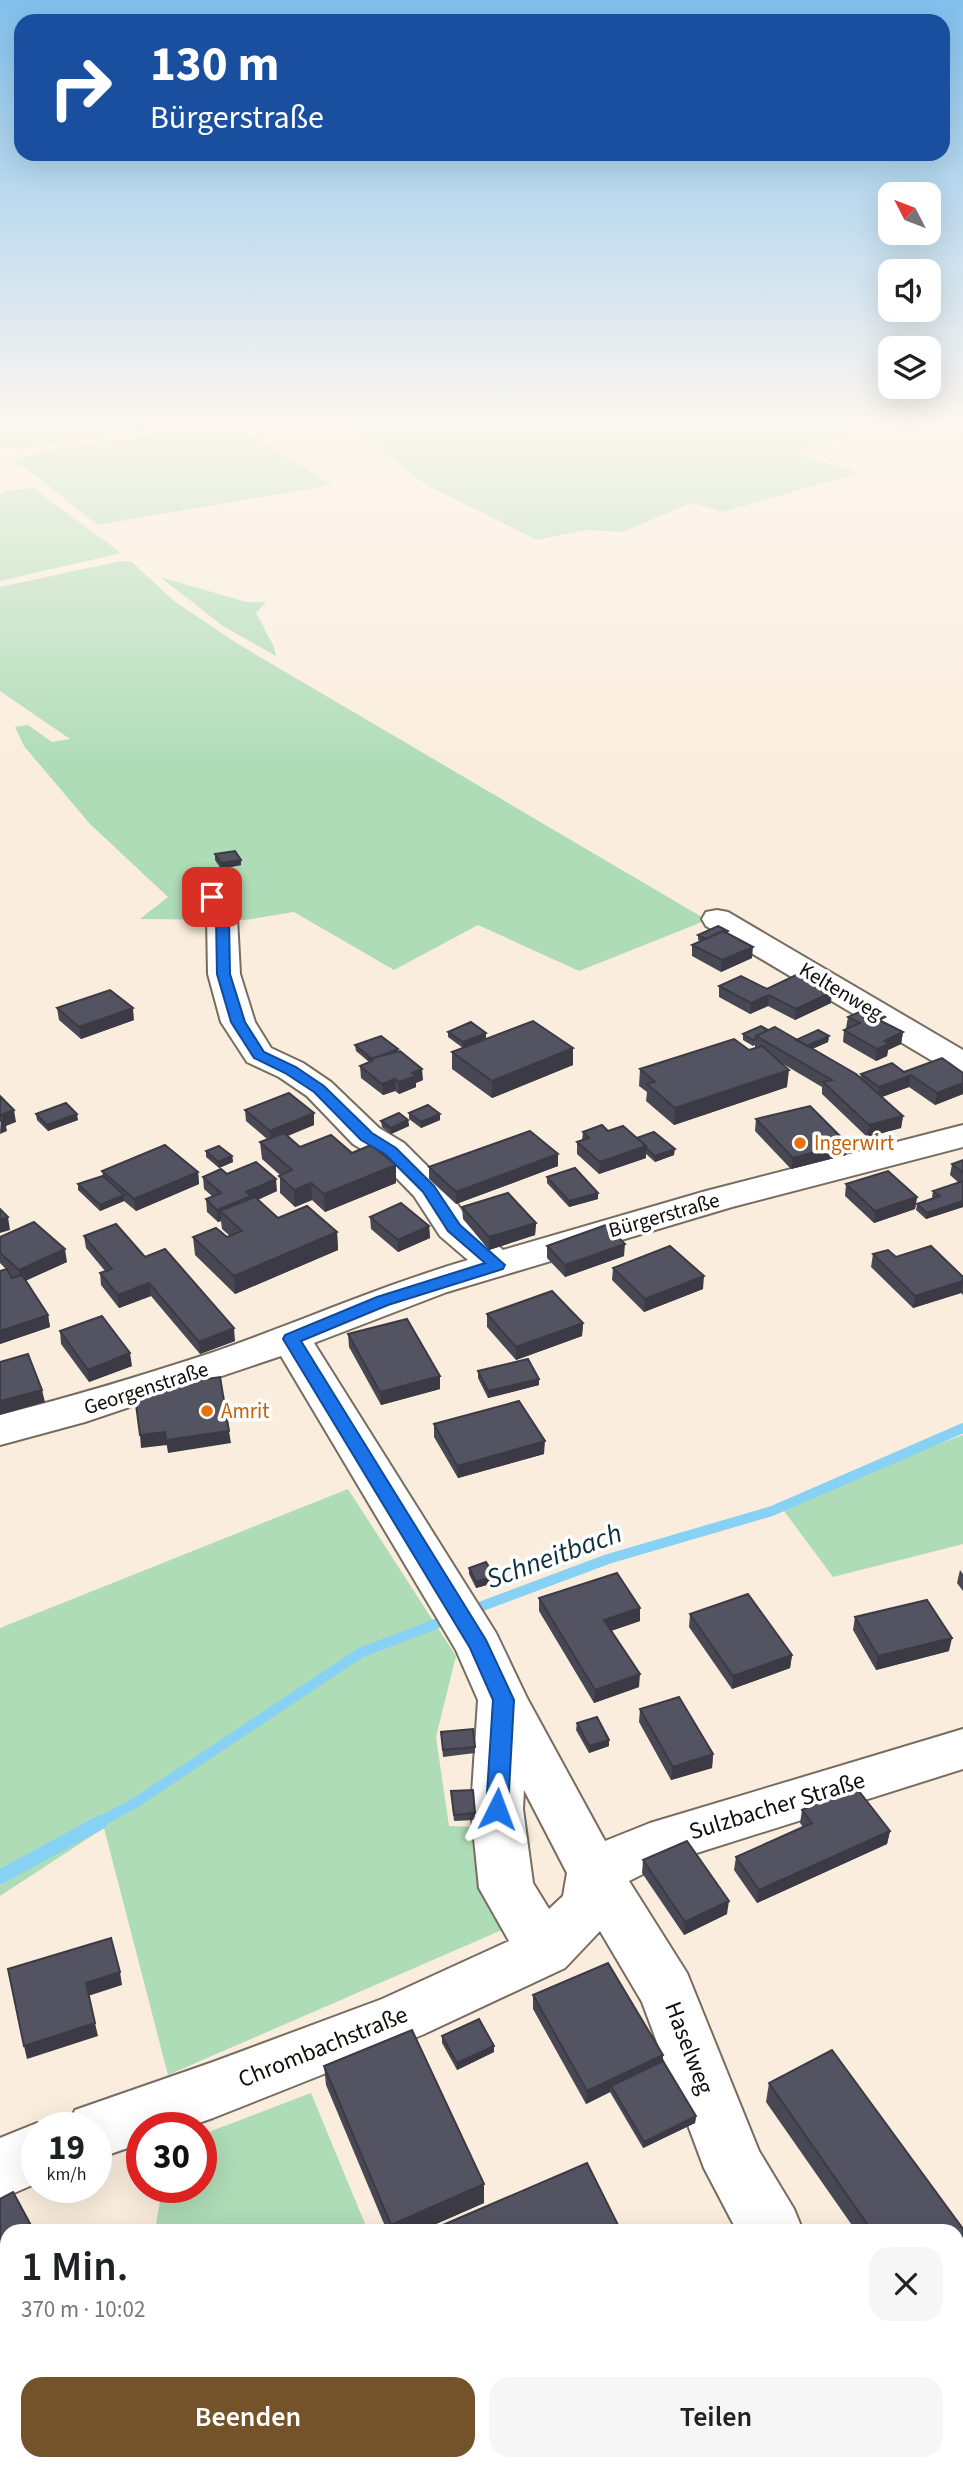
<!DOCTYPE html>
<html lang="de">
<meta charset="utf-8">
<style>
:root{--surface:#fff;--page:#f6f6f6;--text:#202124;--muted:#757577;--accent:#74532a}
body{margin:0;font-family:"Source Sans 3",sans-serif;background:var(--page);color:var(--text);height:100vh;display:flex;flex-direction:column;font-size:26px;white-space:nowrap}
*{box-sizing:border-box;margin:0}
p{font-size:23px;color:var(--muted)}
.icon{flex:none;width:38px;height:38px;fill:none;stroke:currentColor;stroke-width:2;stroke-linecap:round;stroke-linejoin:round}
.map{position:relative;flex:1;overflow:hidden}
.drawer{position:absolute;left:0px;top:2224px;width:964px;height:247px;display:flex;flex-direction:column;background:var(--surface);border-radius:21px 21px 0 0;box-shadow:0 7px 28px #0002}
.drawer>*{flex:none}
.banner{position:absolute;left:14px;top:14px;width:936px;height:147px;border-radius:21px;box-shadow:0 7px 28px #0002;background:#1a4fa0;color:#fff;overflow:hidden}
.needle{width:46px;rotate:312deg}
.tools{position:absolute;left:878px;top:182px;display:grid;gap:14px}
.tools a{display:grid;place-items:center;width:63px;height:63px;border-radius:14px;background:var(--surface);box-shadow:0 7px 28px #0002;font-size:35px}
.speed{position:absolute;left:21px;top:2112px;display:flex;gap:14px;font-size:35px;font-weight:700;text-align:center}
.speed>*{display:grid;place-content:center;width:91px;height:91px;border-radius:50%;background:var(--surface);box-shadow:0 7px 28px #0002;line-height:1}
.speed small{font-size:18px;font-weight:400}
.speed .limit{border:10px solid #d22;background:#fff;color:#111}
.pin{position:absolute;display:grid;place-items:center;width:60px;height:60px;color:#fff;margin:-30px;border-radius:14px;box-shadow:0 4px 10px #0006}
.me{position:absolute;width:77px;margin:-38px;rotate:3deg;stroke-linejoin:round;filter:drop-shadow(0 0 5px #0008)}
.turn{display:flex;align-items:center;gap:24px;height:147px;padding:0 21px;font-size:32px}
.turn .icon{width:91px;height:91px;stroke-width:2.5}
.turn b{display:block;font-size:49px;line-height:60px}
.round{display:grid;place-items:center;flex:none;width:74px;height:74px;border-radius:21px;background:var(--page)}
.headline{display:flex;align-items:center;justify-content:space-between;height:119px;padding:0 21px}
h1{font-size:42px;font-weight:600;line-height:52px}
.cta{display:flex;gap:14px;margin-top:auto;padding:14px 21px}
.cta a{flex:1;height:80px;border-radius:21px;background:var(--accent);color:#fff;font-size:28px;font-weight:600;line-height:80px;text-align:center}
.cta a+a{background:var(--page);color:var(--text)}
.map>svg:first-child{display:block}
</style>
<div class="map">
<svg width="963" height="2470" viewBox="0 0 963 2470">
<rect width="100%" height="100%" fill="#faedde"/>
<!-- green -->
<path fill="#aedcb7" d="M0,422H207L29,448L0,449Z
M335,422H843L877,429L794,453L859,473L722,512L697,504L686,505L623,532L586,530L537,540L425,484L376,447Z
M224,423L265,443L332,485L98,525C71,505 40,476 12,460L51,449Z
M33,488L116,549L121,553L0,581V494L9,490Z
M121,561L132,562L174,601L238,644L707,920L579,971L478,925L394,970L294,912L245,920L140,919L168,897L90,824L24,746L15,727L28,725L52,742L70,739L0,691V587Z
M160,577L246,602H266L256,613L274,647L276,656L223,626Z
M963,1435V1544L833,1577L778,1503Z
M348,1489L456,1656L436,1737L449,1826L477,1827L502,1930L168,2075L104,1828L0,1896V1628Z
M311,2093L368,2231H155L162,2188H201V2135Z
M7,2435V2464H298L306,2470H0V2439Z"/>
<g fill="none" stroke-linecap="round" stroke-linejoin="round">
<!-- stream-far1 -->
<path stroke="#87d1f4" stroke-width="10" d="M469,1611L608,1559L772,1511L963,1428
M98,1823L135,1803L360,1653L449,1619"/>
<!-- stream -->
<path stroke="#87d1f4" stroke-width="14" d="M0,1877L101,1822"/>
<!-- minor casing -->
<g stroke="#776c5f" stroke-width="4">
<path id="minor" d="M212,888L223,891L237,918L240,974L255,1022L271,1048L303,1063L331,1082L379,1128L404,1143L442,1181L468,1220L503,1250L706,1191L963,1125V1147L732,1207L447,1292L314,1343L496,1633L527,1698L605,1841L650,1823L963,1729V1769L665,1863L629,1881L687,1973L759,2151L794,2209L803,2231H737L704,2168L642,2002L600,1931L565,1968L422,2035L213,2118L184,2128H142V2143L96,2159V2128H67L75,2110L213,2062L382,1999L509,1941L479,1888L471,1809L478,1700L456,1650L281,1356L85,1422L0,1445V1415C71,1397 141,1376 211,1353C297,1323 380,1286 468,1260L440,1236L414,1196L378,1159L353,1144L307,1096L279,1077L247,1062L221,1022L208,974L207,918L197,897L201,891ZM524,1790L567,1873L563,1896L549,1909L533,1883L523,1809Z
M717,910L728,912L963,1050V1075L951,1072L706,926L702,919L706,912Z
M37,2123L50,2128H37V2183L0,2199V2138Z
M957,2446L963,2459V2470H896L894,2464H957Z"/>
</g>
<!-- minor -->
<use href="#minor" fill="#fff" fill-rule="evenodd"/>
</g>
<!-- wall -->
<path fill="#484754" d="M215,854L241,865L221,869L215,860Z
M728,934L752,958L721,972L692,956V945L700,941L698,940V935Z
M719,986L767,989L831,1003L795,1020L768,1006L750,1014L719,997Z
M57,1008L134,1020L81,1039L59,1020Z
M848,1017L884,1022L903,1032L901,1044L888,1050L887,1056L876,1061L843,1042L844,1030L848,1029L846,1028Z
M768,1030L796,1040L829,1036L828,1042L812,1049L860,1078L861,1074L904,1072L963,1073V1094L935,1105L909,1087L881,1097L903,1116L901,1128L867,1137L822,1094V1087L778,1061L787,1087L674,1125L646,1101L647,1092L639,1086L640,1069L749,1050L756,1048L755,1047V1045L753,1046L743,1040V1034Z
M448,1032L486,1033V1038L463,1048L448,1037Z
M355,1045L398,1049V1052L423,1080L416,1083V1087L399,1094L395,1091L383,1095L361,1078L360,1066L369,1062L356,1051Z
M573,1048V1065L492,1098L452,1069V1052Z
M245,1110L314,1113V1125L288,1136L300,1147L352,1153L396,1165V1183L325,1212L312,1200L295,1207L280,1193V1175L262,1159L260,1142L267,1139L246,1121Z
M409,1113L440,1120L421,1128L409,1119Z
M36,1114L78,1120L48,1131L37,1120Z
M756,1119L846,1155L791,1169L755,1131Z
M408,1120L409,1126L391,1134L382,1127L381,1121Z
M608,1131L637,1138L674,1155L655,1162L646,1154V1158L599,1174L577,1154V1142L582,1140L583,1132Z
M206,1151L232,1156L233,1162L219,1168L206,1157Z
M558,1154V1166L456,1204L429,1179V1167Z
M963,1160V1207L926,1219L916,1210L917,1204L934,1198L932,1197L933,1191L959,1183L950,1175L952,1164Z
M102,1171L198,1172L199,1184L136,1211L124,1201L100,1211L78,1190V1184L103,1176Z
M227,1174L277,1191L258,1200L278,1218L337,1232L338,1250L235,1294L195,1255L193,1237H227L230,1236L222,1229L221,1221L218,1222L207,1212L206,1199L213,1197L204,1189L203,1177Z
M547,1177L598,1199L569,1207L547,1183Z
M846,1184L917,1197L915,1209L874,1223L845,1196Z
M462,1207L536,1223L535,1235L489,1250L463,1219Z
M370,1217L429,1226L430,1238L398,1252L371,1229Z
M84,1236L145,1257L235,1341L200,1354L151,1296L119,1308L101,1285L100,1273L105,1271L86,1248Z
M0,1237L67,1262L26,1280L48,1315L50,1327L0,1344V1271L6,1269L0,1263Z
M547,1246L624,1256L565,1277L547,1258Z
M873,1254L896,1257L963,1276V1295L961,1293L913,1308L871,1267Z
M613,1268L703,1289L644,1312L612,1280Z
M487,1314L583,1323L582,1336L516,1360L487,1327Z
M60,1331L132,1366L89,1382L61,1344Z
M348,1334L440,1389L381,1405L349,1347Z
M478,1371L539,1379V1385L488,1398L478,1378Z
M434,1424L544,1454L458,1478L434,1437Z
M469,1568L494,1576V1583L476,1588L469,1574Z
M960,1570L963,1574V1591L957,1583Z
M539,1598L640,1608V1621L611,1631L639,1687L594,1703L539,1611Z
M690,1614L792,1655L790,1668L732,1689L689,1627Z
M855,1617L949,1651L876,1670L853,1630Z
M640,1709L713,1754L712,1768L671,1780L639,1722Z
M577,1723L609,1740V1746L589,1753L576,1730Z
M441,1732L475,1747V1753L443,1757Z
M451,1791L475,1813V1820L454,1821Z
M802,1810L890,1831L887,1844L757,1903L734,1870L736,1857L803,1827L800,1823Z
M643,1860L727,1914L684,1935L642,1873Z
M533,1995L663,2055V2061L696,2116L695,2123L643,2148L610,2092L586,2104L533,2009Z
M442,2036L494,2052L457,2070L442,2043Z
M324,2066L484,2184V2203L420,2231H387L326,2085Z
M769,2083L963,2229V2269L957,2272V2231H856L766,2102Z
M963,2308V2359L958,2317L960,2310Z"/>
<!-- shaded-wall -->
<path fill="#3b3a45" d="M241,860V865L221,869V863Z
M753,947L752,958L721,972L722,960Z
M832,992L831,1003L795,1020L796,1009Z
M769,995L768,1006L750,1014L751,1003Z
M133,1008L134,1020L81,1039L79,1027Z
M903,1032L901,1044L888,1050L887,1056L876,1061L877,1049L884,1041Z
M486,1033V1038L463,1048V1042Z
M829,1036L828,1042L801,1054V1048Z
M573,1048V1065L492,1098V1081Z
M422,1069L423,1080L416,1083V1087L399,1094V1082L412,1073Z
M789,1070L787,1087L674,1125L675,1108Z
M911,1075L909,1087L877,1099L879,1087Z
M395,1079V1091L383,1095L382,1084Z
M963,1083V1094L935,1105L937,1093Z
M14,1110L16,1122L6,1126L7,1131L0,1134L1,1115Z
M314,1113V1125L271,1142L270,1131Z
M77,1114L78,1120L48,1131L47,1125Z
M440,1114V1120L421,1128V1122Z
M903,1116L901,1128L867,1137L869,1125Z
M408,1120L409,1126L391,1134V1128Z
M847,1143L846,1155L791,1169L793,1158Z
M646,1146V1158L599,1174L600,1162Z
M675,1149L674,1155L655,1162V1156Z
M558,1154V1166L456,1204V1192Z
M232,1156L233,1162L219,1168L218,1162Z
M396,1165V1183L325,1212L324,1194Z
M198,1172L199,1184L136,1211L134,1199Z
M276,1179L277,1191L252,1202L220,1211L221,1221L218,1222L217,1210L246,1192Z
M311,1183L312,1200L295,1207L294,1190Z
M598,1193V1199L569,1207V1201Z
M124,1195V1201L100,1211V1205Z
M917,1197L915,1209L874,1223L875,1211Z
M963,1201V1207L926,1219L927,1213Z
M8,1217L10,1230L0,1233V1220Z
M536,1223L535,1235L489,1250V1237Z
M429,1226L430,1238L398,1252V1240Z
M337,1232L338,1250L235,1294L234,1276Z
M625,1244L624,1256L565,1277V1265Z
M65,1249L67,1262L21,1283L19,1270Z
M704,1276L703,1289L644,1312L645,1299Z
M963,1281L961,1293L913,1308L915,1296Z
M149,1283L151,1296L119,1308L118,1295Z
M48,1315L50,1327L0,1344V1331Z
M583,1323L582,1336L516,1360V1347Z
M234,1328L235,1341L200,1354L199,1342Z
M130,1353L132,1366L89,1382L88,1370Z
M440,1376V1389L381,1405L380,1392Z
M539,1379V1385L488,1398V1391Z
M42,1390L45,1402L0,1415V1401Z
M229,1431L231,1443L168,1453L166,1440Z
M165,1432L167,1445L141,1448L140,1435Z
M545,1441L544,1454L458,1478L457,1466Z
M494,1576V1583L476,1588V1582Z
M640,1608V1621L604,1633V1620Z
M952,1638L949,1651L876,1670L878,1656Z
M792,1655L790,1668L732,1689L733,1676Z
M640,1674L639,1687L594,1703L595,1690Z
M609,1740V1746L589,1753V1746Z
M713,1754L712,1768L671,1780L673,1767Z
M890,1831L887,1844L757,1903L759,1890Z
M729,1901L727,1914L684,1935L685,1922Z
M120,1972L122,1985L88,1996L86,1983Z
M95,2023L98,2036L27,2059L24,2046Z
M494,2046V2052L457,2070V2063Z
M663,2055L662,2068L611,2086L610,2092L586,2104L587,2091Z
M696,2116L695,2123L643,2148L644,2142Z
M484,2184V2203L420,2231H391V2225Z
M7,2245V2260L0,2264V2249Z
M963,2254V2269L957,2272V2257Z
M963,2354V2359L957,2363V2358Z"/>
<!-- building -->
<path fill="#545362" stroke="#3b3a45" stroke-width="2" d="M235,851L241,860L221,863L215,854Z
M718,926L728,931L725,933L723,931L706,939L698,935Z
M723,931L753,947L722,960L692,945Z
M798,974L832,992L796,1009L769,995L751,1003L719,986L741,976L767,989Z
M110,990L133,1008L79,1027L57,1008Z
M868,1008L885,1017L879,1020L903,1032L884,1041L889,1044L877,1049L844,1030L860,1023L848,1017Z
M533,1021L573,1048L492,1081L452,1052Z
M471,1022L486,1033L463,1042L448,1032Z
M761,1026L768,1030L756,1036V1039L753,1040L743,1034Z
M775,1027L856,1074L903,1116L869,1125L823,1082L832,1080L756,1036Z
M818,1030L829,1036L807,1046L796,1040Z
M381,1036L398,1049L372,1059L355,1045Z
M734,1039L749,1050L762,1046L789,1070L675,1108L647,1084L655,1082L640,1069Z
M400,1051L422,1069L412,1073L416,1076L399,1082L395,1079L382,1084L360,1066L372,1061L369,1059Z
M942,1058L963,1073V1083L937,1093L911,1075L879,1087L861,1074L892,1063L904,1072Z
M289,1093L314,1113L270,1131L245,1110Z
M0,1096L14,1110L1,1115L5,1119L0,1121Z
M66,1103L77,1114L47,1125L36,1114Z
M428,1105L440,1114L421,1122L409,1113Z
M810,1106L847,1143L793,1158L756,1119Z
M399,1113L408,1120L391,1128L381,1121Z
M602,1125L608,1131L623,1126L646,1146L600,1162L577,1142L589,1138L583,1132Z
M530,1131L558,1154L456,1192L429,1167Z
M654,1132L675,1149L655,1156L646,1148V1146L637,1138Z
M284,1133L300,1147L331,1135L352,1153L371,1145L396,1165L324,1194L311,1183L294,1190L279,1176L292,1170L260,1142Z
M165,1145L198,1172L134,1199L102,1171Z
M219,1146L232,1156L218,1162L206,1151Z
M963,1160V1173L952,1164Z
M256,1162L276,1179L246,1192L251,1196L217,1210L206,1199L221,1193L203,1177L221,1169L227,1174Z
M575,1168L598,1193L569,1201L547,1177Z
M888,1171L917,1197L875,1211L846,1184Z
M103,1176L124,1195L100,1205L78,1184Z
M963,1181V1201L927,1213L917,1204L940,1196L933,1191Z
M508,1193L536,1223L489,1237L462,1207Z
M255,1197L278,1218L307,1206L337,1232L234,1276L193,1237L216,1228L227,1237L242,1231L220,1211Z
M401,1203L429,1226L398,1240L370,1217Z
M0,1209L8,1217L0,1220Z
M34,1222L65,1249L19,1270L0,1253V1237Z
M116,1224L145,1257L165,1249L234,1328L199,1342L149,1283L118,1295L100,1273L112,1269L84,1236Z
M606,1225L625,1244L565,1265L547,1246Z
M670,1246L704,1276L645,1299L613,1268Z
M931,1246L962,1276H963V1281L915,1296L873,1254L888,1250L896,1257Z
M7,1269L12,1278L22,1275L48,1315L0,1331V1271Z
M552,1291L583,1323L516,1347L487,1314Z
M102,1316L130,1353L88,1370L60,1331Z
M407,1319L440,1376L380,1392L348,1334Z
M28,1354L42,1390L0,1401V1362Z
M528,1359L539,1379L488,1391L478,1371Z
M220,1377L229,1431L166,1440L165,1432L140,1435L134,1389Z
M519,1401L545,1441L457,1466L434,1424Z
M486,1562L494,1576L476,1582L469,1568Z
M617,1573L640,1608L604,1620L640,1674L595,1690L539,1598Z
M748,1594L792,1655L733,1676L690,1614Z
M927,1600L952,1638L878,1656L855,1617Z
M679,1697L713,1754L673,1767L640,1709Z
M597,1717L609,1740L589,1746L577,1723Z
M473,1729L475,1747L443,1750L441,1732Z
M855,1786L890,1831L759,1890L736,1857L812,1823L802,1810Z
M473,1790L475,1813L454,1815L451,1791Z
M687,1841L729,1901L685,1922L643,1860Z
M111,1938L120,1972L86,1983L95,2023L24,2046L8,1969Z
M608,1963L663,2055L587,2091L533,1995Z
M479,2019L494,2046L457,2063L442,2036Z
M412,2030L484,2184L391,2225L324,2066Z
M832,2050L963,2229V2254L957,2257V2231H872L769,2083Z
M663,2061L696,2116L644,2142L611,2086Z
M587,2163L621,2231H429Z
M13,2192L33,2229L29,2231H7V2245L0,2249V2199Z
M957,2316L963,2323V2354L957,2358Z
M763,2464H809L813,2470H755Z"/>
<!-- sky -->
<linearGradient id="sky" x2="0" y2="1"><stop stop-color="#81c0ed"/><stop offset="0.55" stop-color="#fdf7f0"/><stop offset="1" stop-color="#fdf7f0" stop-opacity="0"/></linearGradient>
<rect width="963" height="768" fill="url(#sky)"/>
<!-- route -->
<path fill="#1a73e8" stroke="#114b97" stroke-width="2" d="M212,894L217,895L229,918L230,974L245,1022L264,1052L296,1067L324,1086L372,1133L396,1148L434,1186L460,1225L505,1265L503,1269L388,1305L301,1341L486,1640L514,1700L508,1809L504,1815L497,1818L489,1815L486,1809L493,1700L470,1648L283,1339L285,1335L377,1297L485,1263L448,1231L423,1192L385,1154L361,1140L314,1092L285,1073L254,1058L231,1022L217,974L216,918L206,897Z"/>
<!-- markers -->
<g fill="#e8710a" stroke="#fff" stroke-width="2.5">
<circle cx="800" cy="1143" r="7"/>
<circle cx="207" cy="1411" r="7"/>
</g>
<g text-anchor="middle" dominant-baseline="central" stroke-width="7" stroke-linejoin="round" paint-order="stroke">
<!-- street labels -->
<g font-size="21" fill="#110d08" stroke="#fff">
<text transform="translate(841 991) rotate(31)">Keltenweg</text>
<text transform="translate(664 1215) rotate(-16)">Bürgerstraße</text>
<text transform="translate(146 1388) rotate(-18)">Georgenstraße</text>
</g>
<!-- food labels -->
<g font-size="21" fill="#c56008" stroke="#fff" text-anchor="start">
<text x="814" y="1143">Ingerwirt</text>
<text x="221" y="1411">Amrit</text>
</g>
<!-- near-street labels -->
<g font-size="24" fill="#110d08" stroke="#fff">
<text transform="translate(777 1806) rotate(-17)">Sulzbacher Straße</text>
<text transform="translate(323 2047) rotate(-22)">Chrombachstraße</text>
<text transform="translate(689 2048) rotate(69)">Haselweg</text>
</g>
<!-- near-water labels -->
<g font-size="28" font-style="italic" fill="#0d303f" stroke="#fff">
<text transform="translate(554 1556) rotate(-20)">Schneitbach</text>
</g>
</g>
</svg>
<div class="tools">
<a><svg class="needle" viewBox="-14 -14 28 28"><path d="M0-13l5 13h-10z" fill="#e53935"/><path d="M0 13l5-13h-10z" fill="#757577"/></svg></a>
<a><svg class="icon" aria-label="sound" viewBox="0 0 24 24"><path d="M4 9h4l5-4v14l-5-4H4zM17 9q2 3 0 6"/></svg></a>
<a><svg class="icon" aria-label="layers" viewBox="0 0 24 24"><path d="M12 4l9 5-9 5-9-5zM3 14l9 5 9-5"/></svg></a>
</div>
<div class="speed"><div>19<small>km/h</small></div><div class="limit">30</div></div>
<div class="pin" style="left:212px;top:897px;background:#d93025"><svg class="icon" aria-label="arrive" viewBox="0 0 24 24"><path d="M6 21V4h12l-3 4 3 4H6"/></svg></div>
<svg class="me" style="left:497px;top:1809px" viewBox="-20 -20 40 40"><path d="M0-17L14 15 0 8-14 15z" fill="#1a73e8" stroke="#fff" stroke-width="4"/></svg>
<div class="banner">
<div class="turn"><svg class="icon" aria-label="right" viewBox="0 0 24 24"><path d="M7 20v-9h11M14 6l5 5-5 5"/></svg><div><b>130 m</b>Bürgerstraße</div></div>
</div>
<section class="drawer">
<div class="headline"><div><h1>1 Min.</h1><p>370 m · 10:02</p></div><a class="round"><svg class="icon" aria-label="close" viewBox="0 0 24 24"><path d="M6 6l12 12M18 6L6 18"/></svg></a></div>
<div class="cta"><a>Beenden</a><a>Teilen</a></div>
</section>
</div>
